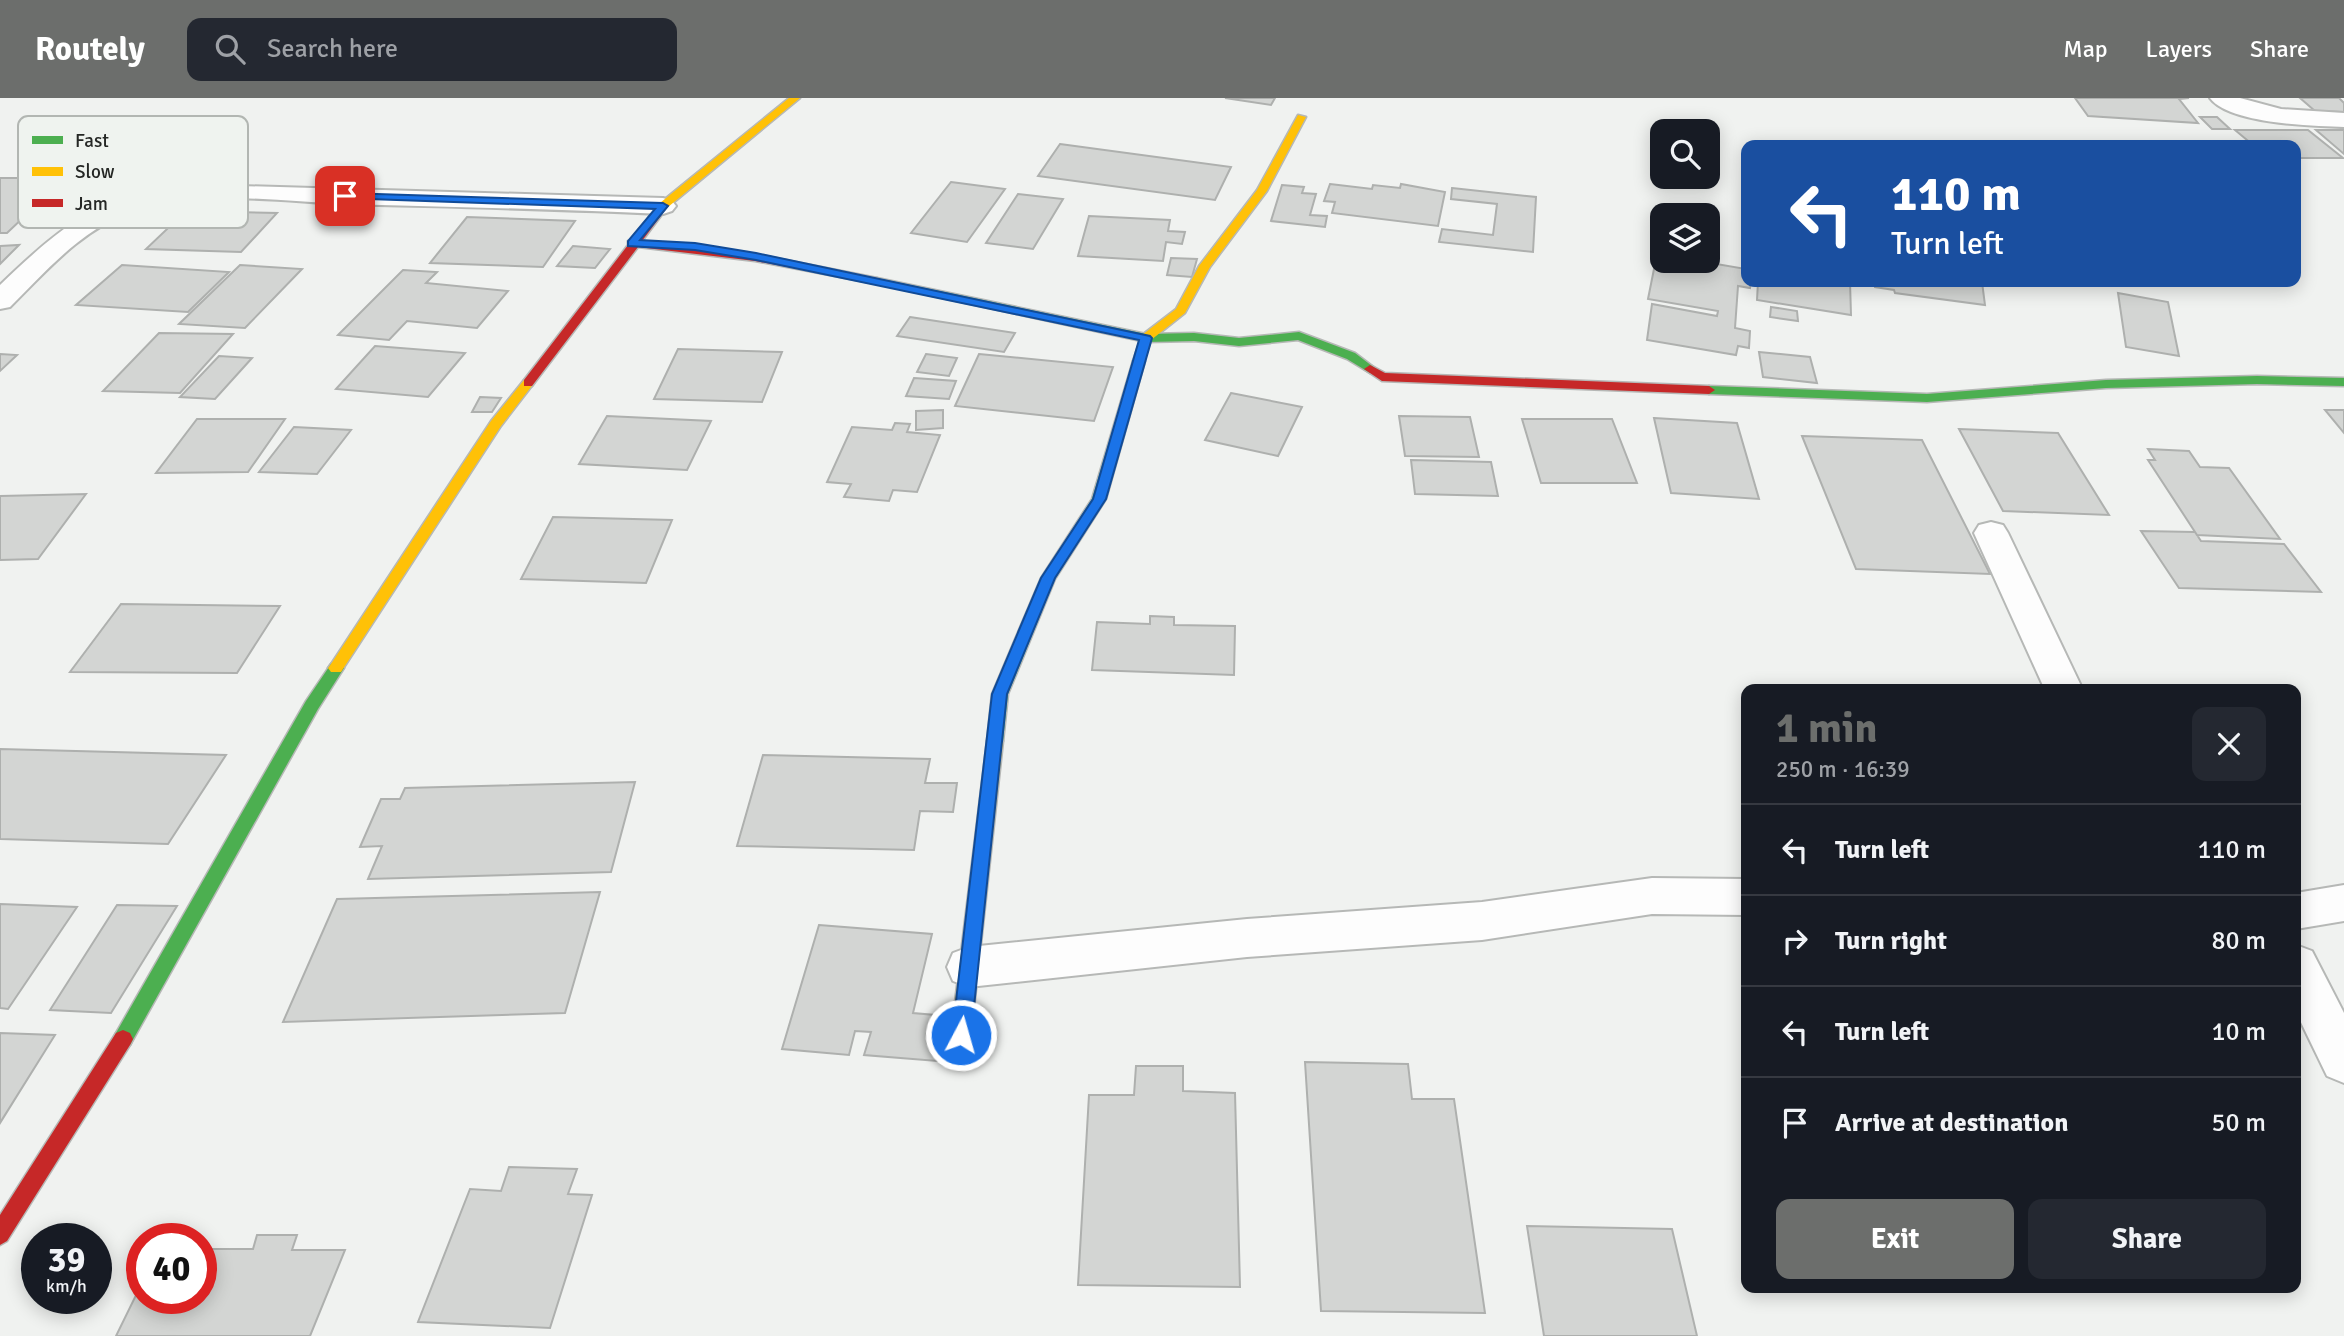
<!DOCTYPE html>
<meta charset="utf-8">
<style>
:root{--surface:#171b24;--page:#242831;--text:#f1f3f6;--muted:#9ea1a6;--line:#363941;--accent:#6c6e6c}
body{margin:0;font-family:Signika,sans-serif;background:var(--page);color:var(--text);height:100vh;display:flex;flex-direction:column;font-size:26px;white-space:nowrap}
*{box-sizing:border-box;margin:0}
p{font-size:23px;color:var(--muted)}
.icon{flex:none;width:38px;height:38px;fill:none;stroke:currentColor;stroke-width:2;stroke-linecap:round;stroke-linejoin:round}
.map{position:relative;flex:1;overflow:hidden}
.panel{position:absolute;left:1741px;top:586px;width:560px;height:609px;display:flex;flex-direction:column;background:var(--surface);border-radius:14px;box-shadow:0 4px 18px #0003}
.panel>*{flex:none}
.top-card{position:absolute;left:1741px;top:42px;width:560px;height:147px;border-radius:14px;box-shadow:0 4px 18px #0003;background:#1a4fa0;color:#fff;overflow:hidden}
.tools{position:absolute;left:1650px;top:21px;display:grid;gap:14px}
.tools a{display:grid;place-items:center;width:70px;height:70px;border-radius:14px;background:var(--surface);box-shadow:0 4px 18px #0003;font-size:35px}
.speed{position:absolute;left:21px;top:1125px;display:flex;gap:14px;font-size:35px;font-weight:700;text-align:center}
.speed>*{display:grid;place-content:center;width:91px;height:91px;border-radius:50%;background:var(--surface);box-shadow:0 4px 18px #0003;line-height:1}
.speed small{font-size:18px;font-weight:400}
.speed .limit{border:10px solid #d22;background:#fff;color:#111}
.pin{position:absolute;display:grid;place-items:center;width:60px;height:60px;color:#fff;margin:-30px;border-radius:14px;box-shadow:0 4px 10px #0006}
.me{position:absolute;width:77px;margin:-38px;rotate:6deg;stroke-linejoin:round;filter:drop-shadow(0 0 5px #0008)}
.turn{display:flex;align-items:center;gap:24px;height:147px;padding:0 35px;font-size:32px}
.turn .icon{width:91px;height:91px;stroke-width:2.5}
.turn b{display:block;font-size:49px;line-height:60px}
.round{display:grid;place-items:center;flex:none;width:74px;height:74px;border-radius:14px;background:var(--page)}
.summary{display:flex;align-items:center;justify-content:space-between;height:119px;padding:0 35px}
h1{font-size:42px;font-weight:800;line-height:52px;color:var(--accent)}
.primary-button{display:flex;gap:14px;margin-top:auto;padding:14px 35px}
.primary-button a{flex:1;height:80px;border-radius:14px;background:var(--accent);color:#fff;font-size:28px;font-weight:800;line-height:80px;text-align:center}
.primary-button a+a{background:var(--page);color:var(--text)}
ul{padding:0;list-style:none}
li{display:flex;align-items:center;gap:21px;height:91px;padding:0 35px;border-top:2px solid var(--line)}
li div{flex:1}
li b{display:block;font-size:26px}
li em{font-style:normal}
header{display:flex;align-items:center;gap:42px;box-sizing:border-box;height:98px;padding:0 35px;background:var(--accent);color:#fff}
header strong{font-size:33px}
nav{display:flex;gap:38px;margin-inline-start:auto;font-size:24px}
.search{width:490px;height:63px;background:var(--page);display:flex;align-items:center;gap:18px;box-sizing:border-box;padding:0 24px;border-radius:14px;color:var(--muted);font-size:26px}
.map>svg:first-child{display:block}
</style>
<header>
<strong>Routely</strong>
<div class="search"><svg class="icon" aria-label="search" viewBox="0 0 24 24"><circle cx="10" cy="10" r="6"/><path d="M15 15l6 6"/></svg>Search here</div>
<nav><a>Map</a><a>Layers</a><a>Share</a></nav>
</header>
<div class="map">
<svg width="2344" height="1238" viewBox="0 0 2344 1238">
<rect width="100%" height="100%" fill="#f0f2f0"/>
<!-- building -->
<path fill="#d3d5d3" stroke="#aeb0ae" stroke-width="2" d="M1225,0H1275L1271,7Z
M2075,0H2189L2179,1L2198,25L2088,18Z
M2300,0H2339L2344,5V14L2315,13Z
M2200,19H2217L2230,31H2212Z
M2235,32H2308L2343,60H2296V47H2253Z
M2316,32H2344V56Z
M1060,46L1231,69L1215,102L1038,78Z
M0,80H67L45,100H66L48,116H27L7,135H0Z
M951,84L1005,91L967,144L911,135Z
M1330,86L1372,91L1373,87L1400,90L1401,86L1445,94L1438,128L1332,115L1335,104L1324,103Z
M1282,87L1304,89L1302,95L1316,96L1310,117L1327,118L1325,129L1271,123Z
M1452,90L1536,99L1533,154L1439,144L1442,131L1493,137L1497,106L1451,101Z
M1018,96L1063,101L1033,151L986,145Z
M186,113L277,115L241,154L146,151Z
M1089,118L1170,122L1168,133L1185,134L1182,146L1166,144L1163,163L1078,158Z
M467,119L575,123L543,169L430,165Z
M19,147L0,166V148Z
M573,148L610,151L595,170L557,168Z
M1657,156L1662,157V163H1699L1746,171V184H1751L1750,190L1738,188L1735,230L1750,233L1749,250L1738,248L1736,257L1647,242L1652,206L1717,218L1718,213L1648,201Z
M1171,160L1197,161L1192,179L1167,177Z
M122,167L229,174L188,214L76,207Z
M240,167L302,171L245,230L179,226Z
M403,172L437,174L426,185L508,193L477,230L407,223L389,242L338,237Z
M1758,184H1850L1851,217L1757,202Z
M1874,184H1982L1985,207L1895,195L1894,192L1875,189Z
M2118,195L2168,204L2179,258L2126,249Z
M1771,209L1797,213L1798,223L1770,219Z
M910,219L1015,235L1004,254L897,238Z
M159,235L233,236L180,295L103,293Z
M375,248L465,255L428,299L336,291Z
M678,251L782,254L762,304L654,301Z
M1759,254L1810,259L1817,285L1763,279Z
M0,256L17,257L0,273Z
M926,256L957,260L949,278L917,274Z
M979,256L1113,269L1094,323L955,308Z
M219,258L252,260L215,301L180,299Z
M914,280L956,283L949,301L906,298Z
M1231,295L1302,309L1278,358L1205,342Z
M480,299L501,300L492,314H472Z
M943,312V330L916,332V313Z
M2325,312H2344V335Z
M607,318L711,323L687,372L579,366Z
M1399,318L1470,319L1479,359L1405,358Z
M1654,320L1737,325L1759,401L1671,395Z
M197,321H285L248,374L156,375Z
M1522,321H1612L1637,385H1541Z
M895,325L910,326L907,334L940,337L917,394L893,392L889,403L844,399L851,386L827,384L852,329L892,332Z
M294,329L351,332L317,376L259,374Z
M1959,331L2058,335L2109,417L2003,413Z
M1802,338L1922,342L1990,476L1856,471Z
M2148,351L2189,353L2200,369L2229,370L2280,441L2197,437L2148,362H2155Z
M1411,362L1491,364L1498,398L1415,396Z
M86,396L38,461L0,462V398Z
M553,419L672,422L646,485L521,481Z
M2141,433L2195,434L2201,443L2284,446L2321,494L2179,490Z
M121,506L280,508L237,575L70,574Z
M1150,518L1174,519V527L1235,528L1234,577L1092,572L1097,524L1150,526Z
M0,651L226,657L168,746L0,741Z
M763,657L930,661L925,685H957L953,714L920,713L914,752L737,748Z
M635,684L611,774L368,781L382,748L360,749L381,701H400L405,690Z
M600,794L565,915L283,924L337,801Z
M0,806L77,809L8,911L0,910Z
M117,807L177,808L111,915L50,912Z
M819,827L932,836L913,915L947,918L937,963L864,957L871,934L855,933L849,957L782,951Z
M0,935L55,937L0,1025Z
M1305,964L1408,966L1412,1001H1454L1485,1215L1321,1213Z
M1136,968H1183V993L1235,995L1240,1189L1078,1187L1089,997H1134Z
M509,1069L577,1071L568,1096L592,1097L550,1230L418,1224L470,1091L501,1093Z
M1527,1128L1672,1131L1697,1238H1544Z
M257,1137H297L292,1152H345L310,1238H116L142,1185V1200H201V1151H253Z"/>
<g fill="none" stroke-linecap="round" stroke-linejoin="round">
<!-- street casing -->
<g stroke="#b6b8b6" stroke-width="4">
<path id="street" d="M2210,0H2240L2281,11L2344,15V29C2314,28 2229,26 2210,0Z
M207,87L663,100L672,103L676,108L672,113L663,116C557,111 451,109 345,106C277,103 200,91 134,113C84,129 47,172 10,209L0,211V187C72,118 105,94 207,87Z
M1991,424L2003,427L2008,435L2083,592H2045L1974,435L1979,427Z
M1652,780L1746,781V817L1652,816L1482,842L1247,859L969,889L953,883L947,869L953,855L969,849L1247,821L1482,804Z
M2344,787V823L2296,831V795Z
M2296,847L2312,853L2344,915V985L2327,978L2296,914Z"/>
</g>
<!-- fast casing -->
<g stroke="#b6b8b6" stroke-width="3">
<path id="fast" d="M877,180L1146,236L1194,235L1239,240L1299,234L1355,255L1376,271L1370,275L1347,261L1298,242L1239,248L1194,243L1146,244L873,185V181Z
M1139,259L1145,263L1106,401L1055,481L1008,596L1003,643L1001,647H989L987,643L992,596L1041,480L1092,401L1133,263Z
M2257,278L2344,280V288L2257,286L2106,290L1927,304L1709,296L1703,292L1709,288L1927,296L2106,282Z
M336,564L344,570L318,611L130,947L123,950L116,947L113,941L116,935L306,603L331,566Z"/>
</g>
<!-- slow casing -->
<g stroke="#b6b8b6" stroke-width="3">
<path id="slow" d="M789,0H800L668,109H660V105Z
M1298,17L1306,19L1267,93L1210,169L1185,215L1151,242L1143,266H1135L1133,263L1142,237L1176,211L1199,168L1257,92Z
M528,281L534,285L501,328L341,574H331L328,570L331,566L491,323L524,282Z
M995,637L1001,639L1003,643L971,937L968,943L961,946L954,943L951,937L987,643L989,639Z"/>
</g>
<!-- jam casing -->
<g stroke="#b6b8b6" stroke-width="3">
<path id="jam" d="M660,105L669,107L642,143L755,156L877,180L883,183L877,186L755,163L638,149L532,288H524V282L628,147V143L632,142Z
M1370,267L1385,275L1709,288L1715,292L1709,296L1382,283L1364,271Z
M123,932L130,935L133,941L130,947L7,1143L0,1147V1117L116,935Z"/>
</g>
<!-- street -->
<use href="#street" fill="#fdfdfd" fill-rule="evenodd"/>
<!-- fast -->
<use href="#fast" fill="#4caf50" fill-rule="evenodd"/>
<!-- slow -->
<use href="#slow" fill="#ffc107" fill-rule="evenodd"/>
<!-- jam -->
<use href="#jam" fill="#c62828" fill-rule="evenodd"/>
</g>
<!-- route -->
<path fill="#1a73e8" stroke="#114b97" stroke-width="2" d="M345,95L663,105L668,108L640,142L695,145L756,155L1150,238L1152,240L1106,401L1055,480L1007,596L971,937L968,943L961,946L955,943L952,937L992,596L1041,480L1093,401L1139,242L756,162L695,152L628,148V143L655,111L341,100L340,98Z"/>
<!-- legend -->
<rect x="18" y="18" width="230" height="112" rx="10" fill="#eff3ef" stroke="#b2b6b2" stroke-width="2"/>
<rect x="32" y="38" width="31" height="8" fill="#4caf50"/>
<rect x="32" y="69" width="31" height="9" fill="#ffc107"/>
<rect x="32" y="101" width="31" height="8" fill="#c62828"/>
<g font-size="19" fill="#252725">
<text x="75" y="49">Fast</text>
<text x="75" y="80">Slow</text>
<text x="75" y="112">Jam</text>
</g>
</svg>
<div class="tools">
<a><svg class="icon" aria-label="search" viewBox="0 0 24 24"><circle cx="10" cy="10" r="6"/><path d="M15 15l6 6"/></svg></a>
<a><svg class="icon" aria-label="layers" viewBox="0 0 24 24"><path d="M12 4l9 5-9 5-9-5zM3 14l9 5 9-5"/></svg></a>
</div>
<div class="speed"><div>39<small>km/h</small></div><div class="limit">40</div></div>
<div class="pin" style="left:345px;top:98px;background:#d93025"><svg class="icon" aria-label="arrive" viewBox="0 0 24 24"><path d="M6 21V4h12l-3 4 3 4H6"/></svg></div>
<svg class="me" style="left:961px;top:937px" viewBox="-20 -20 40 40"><circle r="17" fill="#1a73e8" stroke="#fff" stroke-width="3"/><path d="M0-11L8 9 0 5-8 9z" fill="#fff"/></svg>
<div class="top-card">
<div class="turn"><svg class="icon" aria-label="left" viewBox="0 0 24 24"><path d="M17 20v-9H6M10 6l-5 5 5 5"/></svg><div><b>110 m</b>Turn left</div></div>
</div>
<section class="panel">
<div class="summary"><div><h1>1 min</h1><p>250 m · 16:39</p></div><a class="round"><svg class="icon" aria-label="close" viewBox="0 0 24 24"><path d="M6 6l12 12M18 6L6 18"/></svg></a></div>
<ul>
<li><svg class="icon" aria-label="left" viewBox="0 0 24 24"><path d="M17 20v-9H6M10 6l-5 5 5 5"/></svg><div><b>Turn left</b></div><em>110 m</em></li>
<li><svg class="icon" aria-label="right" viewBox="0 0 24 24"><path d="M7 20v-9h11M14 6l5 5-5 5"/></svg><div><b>Turn right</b></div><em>80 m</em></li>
<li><svg class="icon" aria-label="left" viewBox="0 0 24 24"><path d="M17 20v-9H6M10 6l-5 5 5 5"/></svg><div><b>Turn left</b></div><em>10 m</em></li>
<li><svg class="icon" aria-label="arrive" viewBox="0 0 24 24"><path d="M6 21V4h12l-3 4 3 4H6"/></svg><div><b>Arrive at destination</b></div><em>50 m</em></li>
</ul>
<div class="primary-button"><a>Exit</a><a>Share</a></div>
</section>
</div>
